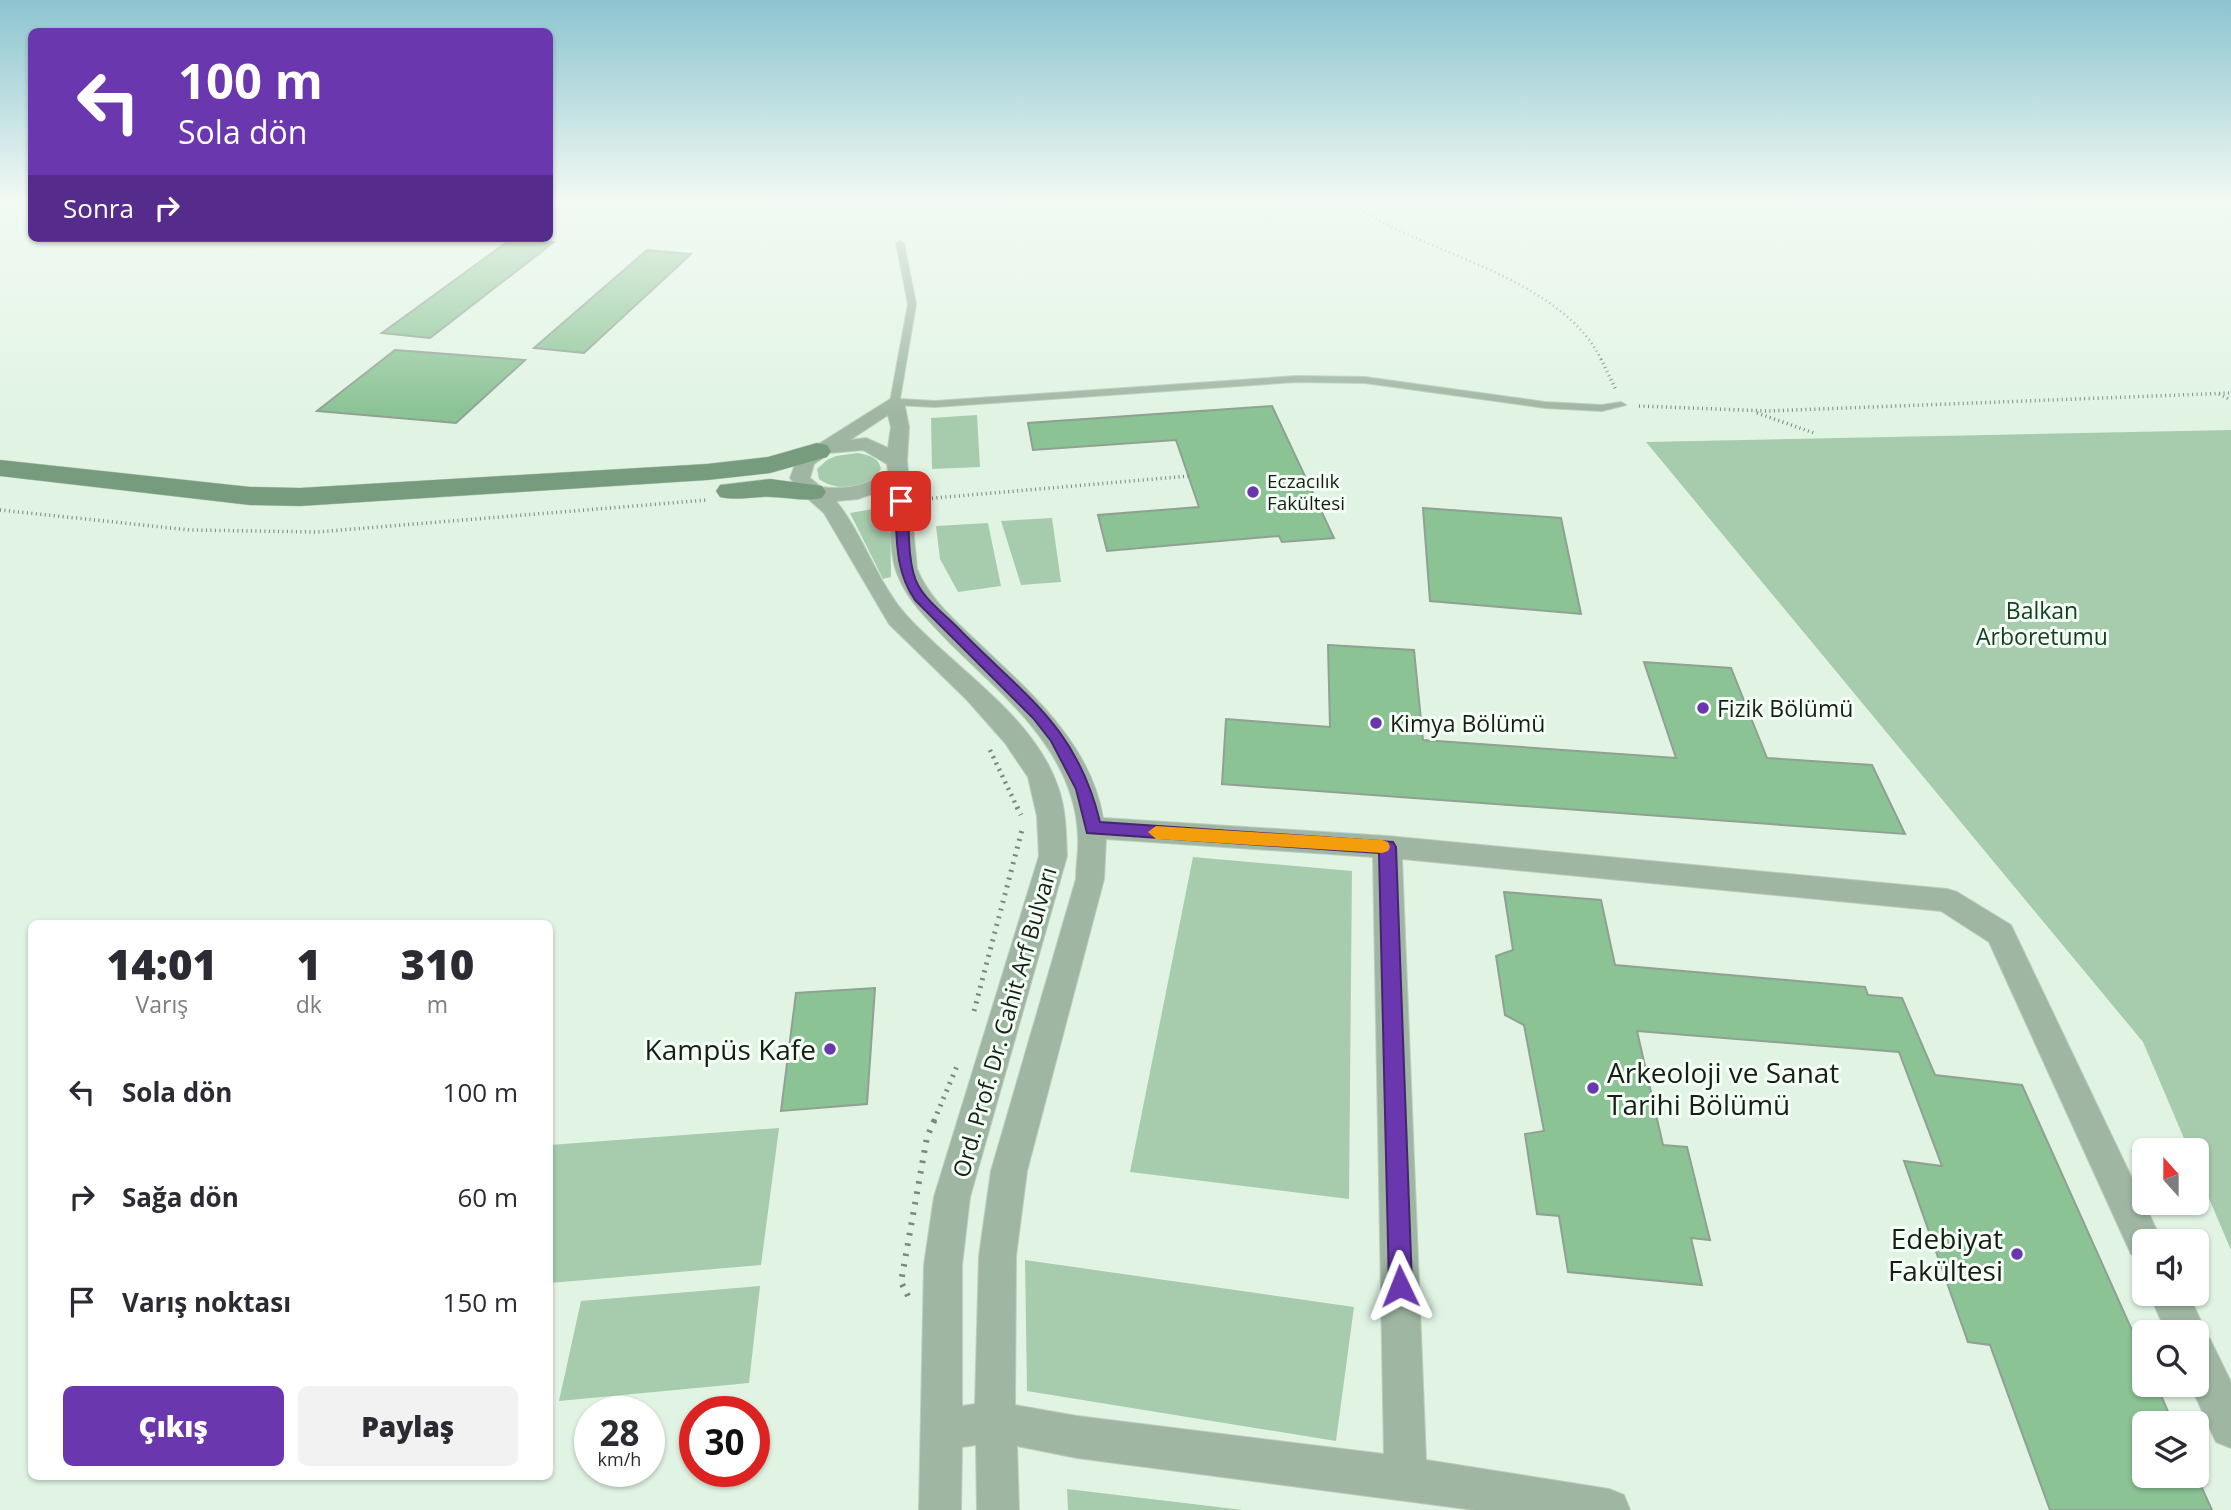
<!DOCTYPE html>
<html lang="tr">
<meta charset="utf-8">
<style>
:root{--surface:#fff;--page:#f2f2f3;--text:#2b2b33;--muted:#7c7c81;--accent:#6b37ae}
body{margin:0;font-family:"Open Sans",sans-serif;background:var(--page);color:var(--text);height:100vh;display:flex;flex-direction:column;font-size:26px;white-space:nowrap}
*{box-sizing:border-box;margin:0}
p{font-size:23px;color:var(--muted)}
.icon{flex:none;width:38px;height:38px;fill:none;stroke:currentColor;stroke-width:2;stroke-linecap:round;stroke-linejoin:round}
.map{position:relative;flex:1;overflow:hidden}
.sheet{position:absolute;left:28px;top:920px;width:525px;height:560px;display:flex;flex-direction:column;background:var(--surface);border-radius:10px;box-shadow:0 2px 5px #0004}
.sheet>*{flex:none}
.top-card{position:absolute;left:28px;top:28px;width:525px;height:214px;border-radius:10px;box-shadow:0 2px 5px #0004;background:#6b37ae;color:#fff;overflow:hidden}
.needle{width:46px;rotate:339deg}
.controls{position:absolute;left:2132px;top:1138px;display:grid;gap:14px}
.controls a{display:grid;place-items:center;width:77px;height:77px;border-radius:10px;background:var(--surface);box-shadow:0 2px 5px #0004;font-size:35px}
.speed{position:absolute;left:574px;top:1396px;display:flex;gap:14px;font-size:35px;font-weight:700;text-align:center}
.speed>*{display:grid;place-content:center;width:91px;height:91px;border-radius:50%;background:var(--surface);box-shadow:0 2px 5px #0004;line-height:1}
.speed small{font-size:18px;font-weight:400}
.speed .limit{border:10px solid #d22;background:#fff;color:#111}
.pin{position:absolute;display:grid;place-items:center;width:60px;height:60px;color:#fff;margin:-30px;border-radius:14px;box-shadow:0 4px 10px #0006}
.me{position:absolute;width:77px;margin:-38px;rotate:358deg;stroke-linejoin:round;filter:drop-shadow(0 0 5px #0008)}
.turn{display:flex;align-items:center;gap:24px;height:147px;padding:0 35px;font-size:32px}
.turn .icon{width:91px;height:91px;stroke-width:2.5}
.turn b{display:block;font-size:49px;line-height:60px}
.then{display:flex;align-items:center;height:66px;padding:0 35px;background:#0003;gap:14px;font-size:26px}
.eta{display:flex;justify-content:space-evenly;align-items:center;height:119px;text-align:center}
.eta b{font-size:42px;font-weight:800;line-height:49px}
.button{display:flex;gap:14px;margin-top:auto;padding:14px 35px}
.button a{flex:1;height:80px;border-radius:10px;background:var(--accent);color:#fff;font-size:28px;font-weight:800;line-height:80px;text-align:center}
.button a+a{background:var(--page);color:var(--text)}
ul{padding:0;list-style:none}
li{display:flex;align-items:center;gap:21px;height:105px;padding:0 35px}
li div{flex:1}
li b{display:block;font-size:26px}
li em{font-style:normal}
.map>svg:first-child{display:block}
</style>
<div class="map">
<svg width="2231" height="1510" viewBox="0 0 2231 1510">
<rect width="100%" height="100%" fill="#e1f4e4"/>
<!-- green -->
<path fill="#a7ccad" d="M977,415L980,467L932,469L931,418Z
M2231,430V1250L2196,1168V1150H2189L2143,1042L1646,442Z
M858,453C868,455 879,457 881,469C870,490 836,492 819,479L817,469L827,460L836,456Z
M890,506L891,577L883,579L850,513Z
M1052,518L1061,582L1021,585L1001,521Z
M988,523L1001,586L958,592L940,559L936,526Z
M1193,857L1352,871L1349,1199L1130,1172Z
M779,1128L761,1265L550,1283V1145Z
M1025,1260L1354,1307L1336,1441L1027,1391Z
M760,1286L749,1383L559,1401L581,1301Z
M1067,1489L1243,1510H1068Z"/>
<!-- building -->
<path fill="#8bc395" stroke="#8fa192" stroke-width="2" d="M511,239L554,242L430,338L382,333Z
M647,250L691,254L584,353L534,348Z
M395,350L525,360L456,423L317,411Z
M1272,406L1334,538L1282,542L1279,536L1107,551L1098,515L1199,507L1176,440L1033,450L1028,423Z
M1423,508L1561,518L1581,614L1430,601Z
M1328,645L1414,650L1423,740L1676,758L1644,662L1731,668L1767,758L1872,765L1905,834L1222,784L1226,719L1330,727Z
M1504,892L1601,900L1615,965L1865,987L1868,995L1902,998L1935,1075L2022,1085L2144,1357V1384H2156L2173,1423H2144V1475H2196L2212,1510H2050L1990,1345L1968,1342L1904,1161L1942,1166L1899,1052L1637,1031L1663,1145L1687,1147L1710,1240L1691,1238L1702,1285L1568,1272L1559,1216L1537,1214L1525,1134L1544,1131L1524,1025L1505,1015L1496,956L1513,950Z
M875,988L867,1104L781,1111L796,993Z"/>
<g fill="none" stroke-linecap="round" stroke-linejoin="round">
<!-- service casing -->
<g stroke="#bdcdbf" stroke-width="2">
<path id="service" d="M900,241L904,243L916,304L900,399L935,401L1297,376L1365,377L1545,402L1602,405L1621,402L1626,405L1602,411L1545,408L1365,383L1297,382L935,407L895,405L890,402L908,304L896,243Z"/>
</g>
<!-- minor casing -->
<g stroke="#bdcdbf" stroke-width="2">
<path id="minor" d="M895,396L904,402L909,427L907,461L917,569C928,596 950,616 970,635C1025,688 1090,740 1103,818L1387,836L1947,889L1957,892L2011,925L2162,1241H2144V1259L2131,1254L1989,942L1941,911L1402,859L1426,1460L1609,1489L1624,1495L1630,1510H1474L1077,1458L1017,1446L1019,1510H977L976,1445L962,1447L961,1510H919L924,1265L934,1197L1039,856L1037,816L1028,777L1005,743L967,700L889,624L824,513L805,496L790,478L798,457ZM888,415L891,427L888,448L866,438L850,440ZM863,450L887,464L888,471C867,486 846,490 821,487L810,478L814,464L830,453ZM889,488C891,513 888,556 899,578C910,604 933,625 952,645C1007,699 1075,753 1078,836C1079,850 1076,865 1076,879L991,1171L979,1256L975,1404L962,1406V1265L970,1197L1067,856C1066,833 1066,809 1058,787C1034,716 955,669 906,615C877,582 864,536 836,501L858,499ZM1106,839L1373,857L1384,1454L1077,1416L1015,1405L1016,1256L1027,1171L1104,879Z
M2149,1293H2188L2206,1332L2204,1336L2210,1339L2231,1382V1448L2216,1442L2190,1384H2196V1332H2166Z"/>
</g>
<!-- secondary casing -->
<g stroke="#bdcdbf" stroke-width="1">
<path id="secondary" d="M817,443L827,445L831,451L827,457L770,473L707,480L300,506L250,505L0,476V460L250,487L300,488L707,464L768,457Z
M770,479L822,486L826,492L822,498C805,502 788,497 771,497C754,496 737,501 720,497L716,491L720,485Z"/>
</g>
<!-- path-far4 -->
<path stroke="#7a877c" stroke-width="2.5" stroke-dasharray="1 3.5" stroke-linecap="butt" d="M1344,201C1368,215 1391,227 1416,238C1478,266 1571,295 1602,361"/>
<!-- path-far3 -->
<path stroke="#7a877c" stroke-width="3.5" stroke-dasharray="1 3.5" stroke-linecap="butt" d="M1601,359L1616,390
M2219,394L2231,400
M1639,406L1768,411L2231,393
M1757,413L1814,433
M923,499L1189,476
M0,510L190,530L317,532L707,500"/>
<!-- path-far2 -->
<path stroke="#7a877c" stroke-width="4.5" stroke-dasharray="2 5" stroke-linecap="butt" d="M990,750L1018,809"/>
<!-- path-far1 -->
<path stroke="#7a877c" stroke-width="5" stroke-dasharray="2 6" stroke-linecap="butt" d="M1017,807L1021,815
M974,1011L1022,830
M934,1121L957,1066"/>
<!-- path -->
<path stroke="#7a877c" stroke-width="6" stroke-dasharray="2.5 8" stroke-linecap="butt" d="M908,1296L901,1282L927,1137L935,1119"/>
<!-- service -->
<use href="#service" fill="#9fb7a2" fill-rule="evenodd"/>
<!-- minor -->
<use href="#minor" fill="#9fb7a2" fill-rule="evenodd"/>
<!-- secondary -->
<use href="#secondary" fill="#779c7d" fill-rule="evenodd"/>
</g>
<!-- sky -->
<linearGradient id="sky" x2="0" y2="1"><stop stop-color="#8cc4d0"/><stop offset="0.49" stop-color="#f2faf3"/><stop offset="1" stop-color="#f2faf3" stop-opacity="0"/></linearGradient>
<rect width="2231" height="412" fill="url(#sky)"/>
<!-- route -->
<path fill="#6b37ae" stroke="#462471" stroke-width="2" d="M901,497L908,501C909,524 907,565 918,585C928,603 948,617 962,632C1026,697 1077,727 1100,822L1393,842L1396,847L1412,1286L1409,1294L1400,1298L1392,1294L1389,1286L1379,853L1087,833L1076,789L1051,741L1033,718L915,600C894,570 897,536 895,501Z"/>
<!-- slow -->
<path fill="#f59e0b" d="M1156,826L1382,840L1388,842L1390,847L1388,851L1382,853L1156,839L1148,832Z"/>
<!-- markers -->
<g fill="#6b37ae" stroke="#f4fff5" stroke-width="2.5">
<circle cx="1253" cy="492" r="7"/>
<circle cx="1703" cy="708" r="7"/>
<circle cx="1376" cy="723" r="7"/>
<circle cx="830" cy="1049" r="7"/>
<circle cx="1593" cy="1088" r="7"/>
<circle cx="2017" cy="1254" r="7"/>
</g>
<g text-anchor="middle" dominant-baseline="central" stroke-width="6" stroke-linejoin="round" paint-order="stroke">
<!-- far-poi labels -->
<g font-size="19" fill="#171e18" stroke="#f4fff5" text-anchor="start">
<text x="1267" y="481">Eczacılık<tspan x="1267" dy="22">Fakültesi</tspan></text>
</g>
<!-- park labels -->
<g font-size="23" fill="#153e20" stroke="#f4fff5">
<text x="2042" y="610">Balkan<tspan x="2042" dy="26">Arboretumu</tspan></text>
</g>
<!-- poi labels -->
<g font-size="23" fill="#171e18" stroke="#f4fff5" text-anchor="start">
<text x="1717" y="708">Fizik Bölümü</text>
<text x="1390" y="723">Kimya Bölümü</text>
</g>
<!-- street labels -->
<g font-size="23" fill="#171e18" stroke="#f4fff5">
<text transform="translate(1004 1022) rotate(-74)">Ord. Prof. Dr. Cahit Arf Bulvarı</text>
</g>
<!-- near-poi labels -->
<g font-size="28" fill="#171e18" stroke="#f4fff5" text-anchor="end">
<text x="816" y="1049">Kampüs Kafe</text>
<text x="1607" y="1072" text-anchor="start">Arkeoloji ve Sanat<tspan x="1607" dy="32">Tarihi Bölümü</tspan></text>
<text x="2003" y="1238">Edebiyat<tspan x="2003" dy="32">Fakültesi</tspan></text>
</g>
</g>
</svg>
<div class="controls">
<a><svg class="needle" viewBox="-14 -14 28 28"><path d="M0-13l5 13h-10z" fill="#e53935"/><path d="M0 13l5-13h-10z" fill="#7c7c81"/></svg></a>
<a><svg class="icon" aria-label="sound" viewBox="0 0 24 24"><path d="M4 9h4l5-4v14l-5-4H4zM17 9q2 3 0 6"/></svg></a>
<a><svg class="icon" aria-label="search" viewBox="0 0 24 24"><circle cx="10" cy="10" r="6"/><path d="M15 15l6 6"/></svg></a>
<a><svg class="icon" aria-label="layers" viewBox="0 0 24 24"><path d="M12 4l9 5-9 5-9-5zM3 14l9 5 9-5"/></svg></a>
</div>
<div class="speed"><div>28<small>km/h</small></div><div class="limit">30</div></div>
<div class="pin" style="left:901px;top:501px;background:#d93025"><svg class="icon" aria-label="arrive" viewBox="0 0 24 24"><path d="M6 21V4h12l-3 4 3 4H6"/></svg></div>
<svg class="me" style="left:1400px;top:1286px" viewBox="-20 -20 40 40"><path d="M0-17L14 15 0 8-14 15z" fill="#6b37ae" stroke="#fff" stroke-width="4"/></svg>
<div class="top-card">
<div class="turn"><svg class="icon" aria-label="left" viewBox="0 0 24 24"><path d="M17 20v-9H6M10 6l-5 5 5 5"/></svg><div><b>100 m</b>Sola dön</div></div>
<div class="then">Sonra<svg class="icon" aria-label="right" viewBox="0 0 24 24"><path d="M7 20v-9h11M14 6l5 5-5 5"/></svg></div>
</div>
<section class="sheet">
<div class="eta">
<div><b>14:01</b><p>Varış</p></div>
<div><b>1</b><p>dk</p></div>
<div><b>310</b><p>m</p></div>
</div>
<ul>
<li><svg class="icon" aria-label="left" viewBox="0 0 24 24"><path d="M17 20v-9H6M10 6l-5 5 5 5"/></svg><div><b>Sola dön</b></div><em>100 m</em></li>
<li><svg class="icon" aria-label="right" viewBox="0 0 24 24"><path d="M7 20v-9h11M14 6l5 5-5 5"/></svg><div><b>Sağa dön</b></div><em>60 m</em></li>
<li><svg class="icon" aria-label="arrive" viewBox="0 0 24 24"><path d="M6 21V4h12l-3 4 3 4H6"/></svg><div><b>Varış noktası</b></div><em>150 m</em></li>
</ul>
<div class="button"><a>Çıkış</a><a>Paylaş</a></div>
</section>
</div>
